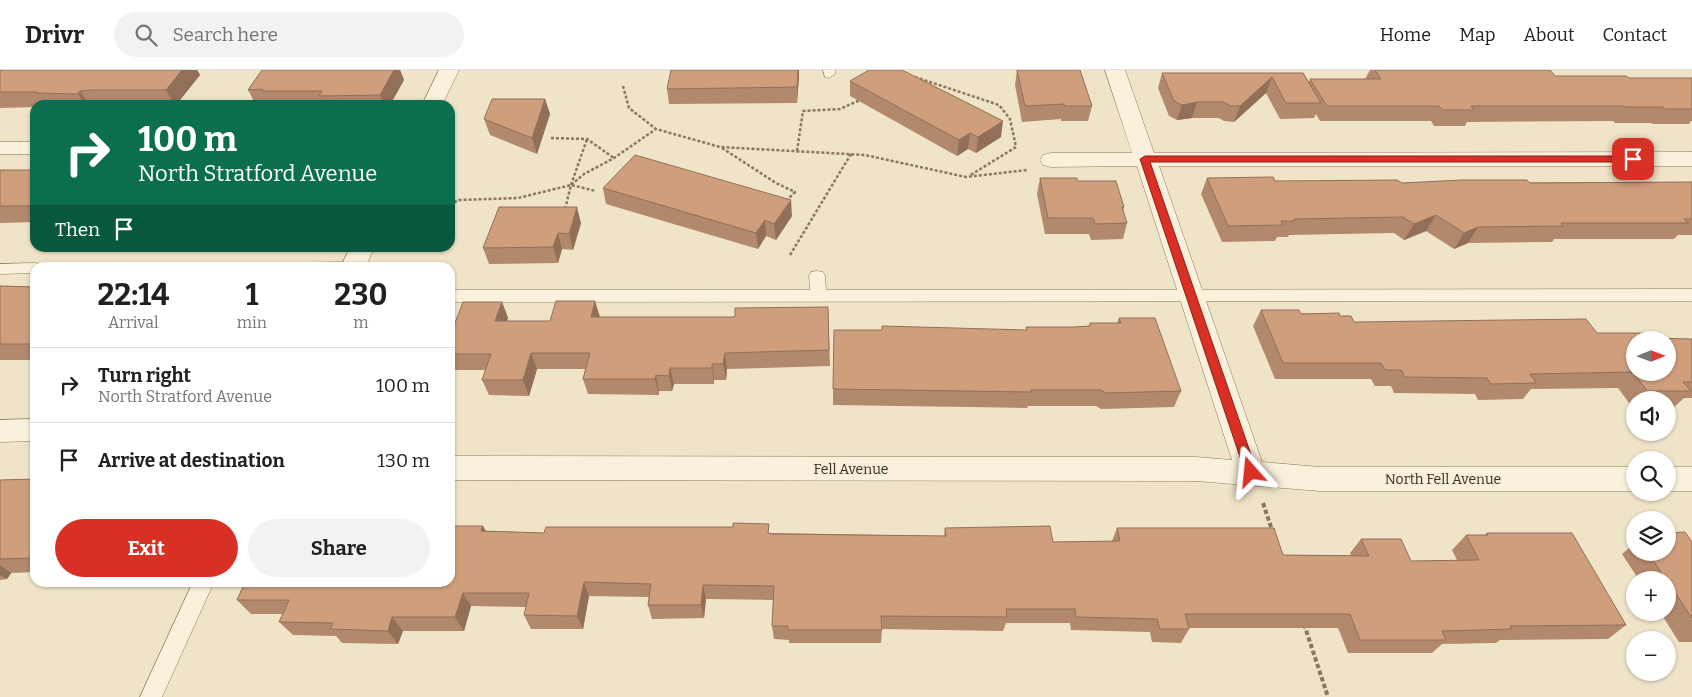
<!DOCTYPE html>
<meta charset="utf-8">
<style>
:root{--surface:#fff;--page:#f2f2f2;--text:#202124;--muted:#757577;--line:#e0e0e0;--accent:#d93025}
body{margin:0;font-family:Bitter,serif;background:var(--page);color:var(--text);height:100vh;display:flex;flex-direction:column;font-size:19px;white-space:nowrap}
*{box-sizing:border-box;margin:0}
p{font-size:16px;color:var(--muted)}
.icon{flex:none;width:28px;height:28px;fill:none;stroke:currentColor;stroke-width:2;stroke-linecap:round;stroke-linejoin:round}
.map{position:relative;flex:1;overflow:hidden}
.panel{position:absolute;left:30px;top:192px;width:425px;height:325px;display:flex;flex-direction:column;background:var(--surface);border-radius:15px;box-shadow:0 1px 4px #0004}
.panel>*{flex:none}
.guide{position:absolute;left:30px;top:30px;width:425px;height:152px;border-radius:15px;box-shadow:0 1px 4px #0004;background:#0b6e4f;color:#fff;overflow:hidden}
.needle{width:32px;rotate:89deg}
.controls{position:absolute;left:1626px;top:261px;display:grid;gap:10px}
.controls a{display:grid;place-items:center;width:50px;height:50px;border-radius:50%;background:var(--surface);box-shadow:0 1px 4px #0004;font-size:25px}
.pin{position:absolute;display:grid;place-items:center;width:42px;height:42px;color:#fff;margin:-21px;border-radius:10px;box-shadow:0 2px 8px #0006}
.me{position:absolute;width:55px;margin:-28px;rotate:342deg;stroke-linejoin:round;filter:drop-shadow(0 0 4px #0008)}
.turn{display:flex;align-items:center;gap:18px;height:105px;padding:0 25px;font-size:22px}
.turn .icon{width:65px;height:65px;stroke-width:2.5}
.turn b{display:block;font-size:35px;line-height:42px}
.then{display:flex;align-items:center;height:48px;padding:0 25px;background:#0003;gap:10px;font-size:19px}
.eta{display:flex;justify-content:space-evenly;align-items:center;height:85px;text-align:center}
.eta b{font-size:30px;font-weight:700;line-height:35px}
.action{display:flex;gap:10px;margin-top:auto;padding:10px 25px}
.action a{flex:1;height:58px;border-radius:30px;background:var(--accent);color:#fff;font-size:20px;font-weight:700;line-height:58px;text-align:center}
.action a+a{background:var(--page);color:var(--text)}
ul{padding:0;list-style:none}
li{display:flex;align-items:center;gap:15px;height:75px;padding:0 25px;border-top:1px solid var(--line)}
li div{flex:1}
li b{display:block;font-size:19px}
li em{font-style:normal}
header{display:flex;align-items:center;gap:30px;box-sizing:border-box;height:70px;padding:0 25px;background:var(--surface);border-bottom:1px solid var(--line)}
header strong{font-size:24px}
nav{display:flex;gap:28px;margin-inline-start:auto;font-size:18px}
.search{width:350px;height:45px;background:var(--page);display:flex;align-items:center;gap:12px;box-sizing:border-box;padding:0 18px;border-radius:28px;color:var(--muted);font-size:19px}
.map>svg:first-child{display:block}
</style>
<header>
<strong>Drivr</strong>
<div class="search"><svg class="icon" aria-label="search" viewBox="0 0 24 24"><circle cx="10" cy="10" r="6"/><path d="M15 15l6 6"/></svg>Search here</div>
<nav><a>Home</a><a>Map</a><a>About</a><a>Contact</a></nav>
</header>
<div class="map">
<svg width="1692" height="627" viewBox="0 0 1692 627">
<rect width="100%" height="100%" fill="#f0e4c8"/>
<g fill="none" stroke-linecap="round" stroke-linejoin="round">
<!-- lane casing -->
<g stroke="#8d765c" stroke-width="1">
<path id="lane" d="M823,0H835V4L829,8L825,7Z
M353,192L359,193L360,198H276L278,194L284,193Z
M35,193L41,194L43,198H35V203L0,204V194Z
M817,201L823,202L825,206L826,220L1692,219V231L450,232V220H810L809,206L811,202Z
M193,512H214L162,627H140Z"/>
</g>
<!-- street casing -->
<g stroke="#8d765c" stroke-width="1">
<path id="street" d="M439,0H459L442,35H422Z
M1105,0H1125L1154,83L1692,82V96H1159L1262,392L1320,397H1635V421H1320L1196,411L450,410V386L1196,387L1232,390L1137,96L1051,97L1043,95L1040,90L1043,85L1051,83H1132Z
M0,72H35V84H0Z
M350,178H374L365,198H340Z
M35,349V371L0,372V350Z
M1668,397H1692V421H1668Z"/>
</g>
<!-- path-far1 -->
<path stroke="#8d765c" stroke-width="2.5" stroke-dasharray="3 2" stroke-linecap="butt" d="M915,7L999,35L1010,49L1016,77L969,106
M623,16L629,38L656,59L720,77L865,85L966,107L1027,100
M551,68L587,69L614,88
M722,78L776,113L795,122L786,131
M797,81L803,41L840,39L860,30
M571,115L587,69
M450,135L458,130L518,128L571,115L596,121
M565,139L571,115L584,104L614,88L656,59
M790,185L851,84"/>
<!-- path -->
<path stroke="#8d765c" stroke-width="4" stroke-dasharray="4.5 2.5" stroke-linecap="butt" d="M1263,433L1272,460
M1304,554L1328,627"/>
<!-- lane -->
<use href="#lane" fill="#faf1dc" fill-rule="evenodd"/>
<!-- street -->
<use href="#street" fill="#faf1dc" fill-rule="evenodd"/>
</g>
<!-- wall -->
<path fill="#b2896c" d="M0,0H197L200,5L176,35H35V37L0,38Z
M262,0H400L404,10L390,35H256L248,20Z
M1017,0L1092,36L1088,51H1061V49L1022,52L1015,15Z
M1370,0H1550L1555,6L1629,8H1692V51H1691L1689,54H1653L1651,53H1615L1613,51L1467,52L1465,56H1434L1431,51H1320L1316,44L1314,48L1280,49L1266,23L1234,52L1224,51L1219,48H1192L1177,50L1169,46L1158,18L1162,3H1303L1309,12L1310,9H1365Z
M799,6L797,33L669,34L667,19Z
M850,11L1001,67L976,83L968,79L957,86L850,26Z
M545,29L550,44L537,84L490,65L484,49Z
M0,100H35V152L0,153Z
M1040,108L1078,111L1124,137L1123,141L1127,153L1123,169L1091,170L1089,164H1045L1037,124Z
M1207,108L1275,111L1402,113L1692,112V165H1678L1674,169H1554L1552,172L1468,173L1454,179L1426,161L1404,170L1394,163L1289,165L1288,167H1277L1275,171L1222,172L1201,124Z
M603,118L792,146L776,170L766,166L758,179L606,134Z
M581,153L573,180L562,179L558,193L489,194L483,178Z
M0,216L35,217V290H0Z
M502,232L508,248L507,251H550L600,247H735L828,237L830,296L727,299L726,310H714V314H674L672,321H659V325L588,324L583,309L585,299H537L529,326L489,325L482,310L486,300H451L450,266Z
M1261,240L1340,246L1354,252L1597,263L1649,268L1692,269V328H1684L1674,337H1668V330H1635V337H1632L1618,318L1531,319L1523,329L1478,330L1475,324L1394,323L1391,316H1375L1371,309H1275L1253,256Z
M1119,248L1181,321L1174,337L1101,339L1096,336H1028L1027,338L833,335V319L1026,260V257H1074L1089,256L1090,253H1117Z
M35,409V502L11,503L7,509L0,510V410Z
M483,456L486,461L544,463H770L944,466L945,458L1053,472L1112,471L1117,458L1283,485H1351L1350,483L1361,469L1411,491L1457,490L1452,480L1466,465H1485L1487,463L1626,555L1608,569L1500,570L1496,573L1442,574L1432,583H1348L1338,558H1189V559L1181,573L1152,572L1150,562L1071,560L1070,553H1006L1003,561L882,559L881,573H789V570L774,569L772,556L773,530L706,529L704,548L652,549L648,535L649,527L589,526L583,559H531L524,545L526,537L471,536L464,561H403L398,574L342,573L336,566L293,565L279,552L283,544H251L237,530Z
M1692,472V572H1679L1660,542H1668V510H1639L1622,484L1635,473V482H1668Z"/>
<!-- shaded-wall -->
<path fill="#916f58" d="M182,0H197L200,5L176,35H175L166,20Z
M394,0H400L404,10L390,35H385L380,25Z
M798,0H799V6L797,33V17Z
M1272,7L1266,23L1234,52L1240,36Z
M80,21L89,35H86L78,24Z
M545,29L550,44L537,84L532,68Z
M1197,32L1192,48L1177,50L1182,35Z
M1003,51L1001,67L976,83L978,67Z
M970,63L968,79L957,86L959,70Z
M791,130L792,146L776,170L774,154Z
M577,137L581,153L573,180L569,164Z
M1436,145L1426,161L1404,170L1414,154Z
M765,150L766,166L758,179L756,163Z
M1478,157L1468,173L1454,179L1464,163Z
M558,163L562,179L558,193L553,177Z
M595,231L600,247L596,263L591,247Z
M502,232L508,248L501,267L495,251Z
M531,283L537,299L529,326L523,310Z
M725,283L727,299L726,310L723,294Z
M712,294L714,310V314L712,298Z
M670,298L674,314L672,321L669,306Z
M656,305L659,321V325L655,309Z
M483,456L490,470L481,461Z
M0,495L11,503L7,509L0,505Z
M584,512L589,526L583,559L577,546Z
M703,515L706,529L704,548L701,535Z
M463,523L471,536L464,561L455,547Z
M392,547L403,561L398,574L388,561Z"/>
<!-- building -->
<path fill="#cf9f7d" stroke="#916f58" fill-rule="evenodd" d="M0,0H182L166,20H91L80,21L78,24L36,23L37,22H0Z
M262,0H394L380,25L319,26L322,21H262L263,19L248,20Z
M671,0H798L797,17L667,19Z
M869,0H902L1003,51L978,67L970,63L959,70L850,11Z
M1017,0H1080L1092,36H1064V34L1025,36Z
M1375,0H1550L1555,6H1626L1629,8H1692V39H1665L1663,37H1626L1624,36H1471L1474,40H1443L1439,36H1327L1310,9H1381Z
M1162,3H1303L1321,33H1286L1272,7L1240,36H1230L1224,32H1197L1182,35L1174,31Z
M492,29H545L532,68L484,49Z
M635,85L791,130L774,154L765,150L756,163L603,118Z
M0,100H35V136H0Z
M1273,107L1275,111L1397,110L1402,113L1462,110H1527L1530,113L1692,112V149H1684L1688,153H1561L1563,156L1478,157L1464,163L1436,145L1414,154L1403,147L1294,149L1295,151H1281L1283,155L1228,156L1207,108Z
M1040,108H1077L1078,111H1116L1124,137H1122L1127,153L1095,154L1093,148H1048Z
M499,137H577L569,164L558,163L553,177L483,178Z
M0,216L35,217V274H0Z
M556,231H595L591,247H735V238L828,237L829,280L725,283L723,294H712V298H670L669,306L656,305L655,309H583L590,283H531L523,310H482L491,284H450V266L463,232H502L495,251H550Z
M1261,240H1299L1301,244L1339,243L1340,246H1351L1354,252L1586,249L1597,263H1645L1649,268L1692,269V312H1683L1691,321H1647L1633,302L1530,304L1536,313L1491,314L1487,308L1405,307L1401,300H1385L1381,293H1283ZM1635,270H1668V302H1635Z
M1119,248H1155L1181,321L1106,323L1101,320H1031V322L833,319L834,260H882V256L1027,260L1026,257H1074L1090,256V253H1121Z
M35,409V488L0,489V410Z
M733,453L769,454L768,463L773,464L946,466L945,458L1050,456L1053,472L1120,471L1117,458H1274L1283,485L1369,486L1361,469H1401L1411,491L1479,490L1466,465H1488L1487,463H1572L1626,555L1510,556L1512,559L1442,561L1446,570H1360L1350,544H1185L1189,559H1160L1157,549L1076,547L1075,539H1006L1007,547L881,546L882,560H788V556H772L774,516L703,515L701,535H648L651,514L584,512L577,546L524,545L529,523H463L455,547H392L388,561L330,559L333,553L279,552L289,530H237L245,512H450V456H483L481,461L544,463L546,457H733Z
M1685,462L1692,472V548L1668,512V510H1666L1648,482H1668V463Z"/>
<!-- route -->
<path fill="#d93025" stroke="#8d1f18" d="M1145,86H1633L1637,89L1633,92H1150L1257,402L1256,406H1247L1245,402L1140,89Z"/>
<g text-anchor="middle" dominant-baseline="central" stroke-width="4" stroke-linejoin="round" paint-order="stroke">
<!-- street labels -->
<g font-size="14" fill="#3d2e20" stroke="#f7eed8">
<text x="851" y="399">Fell Avenue</text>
<text x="1443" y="409">North Fell Avenue</text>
</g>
</g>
</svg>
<div class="controls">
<a><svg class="needle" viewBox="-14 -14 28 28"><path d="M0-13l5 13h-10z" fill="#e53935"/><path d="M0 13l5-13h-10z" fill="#757577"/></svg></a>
<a><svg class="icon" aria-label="sound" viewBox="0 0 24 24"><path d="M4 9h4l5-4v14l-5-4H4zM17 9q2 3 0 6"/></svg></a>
<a><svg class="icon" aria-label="search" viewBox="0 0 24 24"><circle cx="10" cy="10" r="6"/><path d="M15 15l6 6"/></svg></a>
<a><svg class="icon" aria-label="layers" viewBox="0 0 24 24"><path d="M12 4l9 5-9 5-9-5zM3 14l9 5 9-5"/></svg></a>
<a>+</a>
<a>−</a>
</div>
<div class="pin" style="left:1633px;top:89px;background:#d93025"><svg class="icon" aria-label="arrive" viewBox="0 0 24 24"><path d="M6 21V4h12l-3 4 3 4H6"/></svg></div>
<svg class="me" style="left:1251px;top:402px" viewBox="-20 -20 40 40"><path d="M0-17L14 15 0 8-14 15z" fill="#d93025" stroke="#fff" stroke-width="4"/></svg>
<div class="guide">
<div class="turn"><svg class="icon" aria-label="right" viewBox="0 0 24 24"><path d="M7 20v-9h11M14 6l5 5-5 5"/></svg><div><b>100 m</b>North Stratford Avenue</div></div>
<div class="then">Then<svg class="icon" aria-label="arrive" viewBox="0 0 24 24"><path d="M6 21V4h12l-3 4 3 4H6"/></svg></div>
</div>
<section class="panel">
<div class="eta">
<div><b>22:14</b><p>Arrival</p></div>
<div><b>1</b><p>min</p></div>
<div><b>230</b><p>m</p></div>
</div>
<ul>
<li><svg class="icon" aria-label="right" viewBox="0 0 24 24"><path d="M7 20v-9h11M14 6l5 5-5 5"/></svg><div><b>Turn right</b><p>North Stratford Avenue</p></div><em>100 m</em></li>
<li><svg class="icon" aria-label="arrive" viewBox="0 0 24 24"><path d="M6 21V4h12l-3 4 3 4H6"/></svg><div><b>Arrive at destination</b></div><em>130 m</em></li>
</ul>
<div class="action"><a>Exit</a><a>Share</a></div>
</section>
</div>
